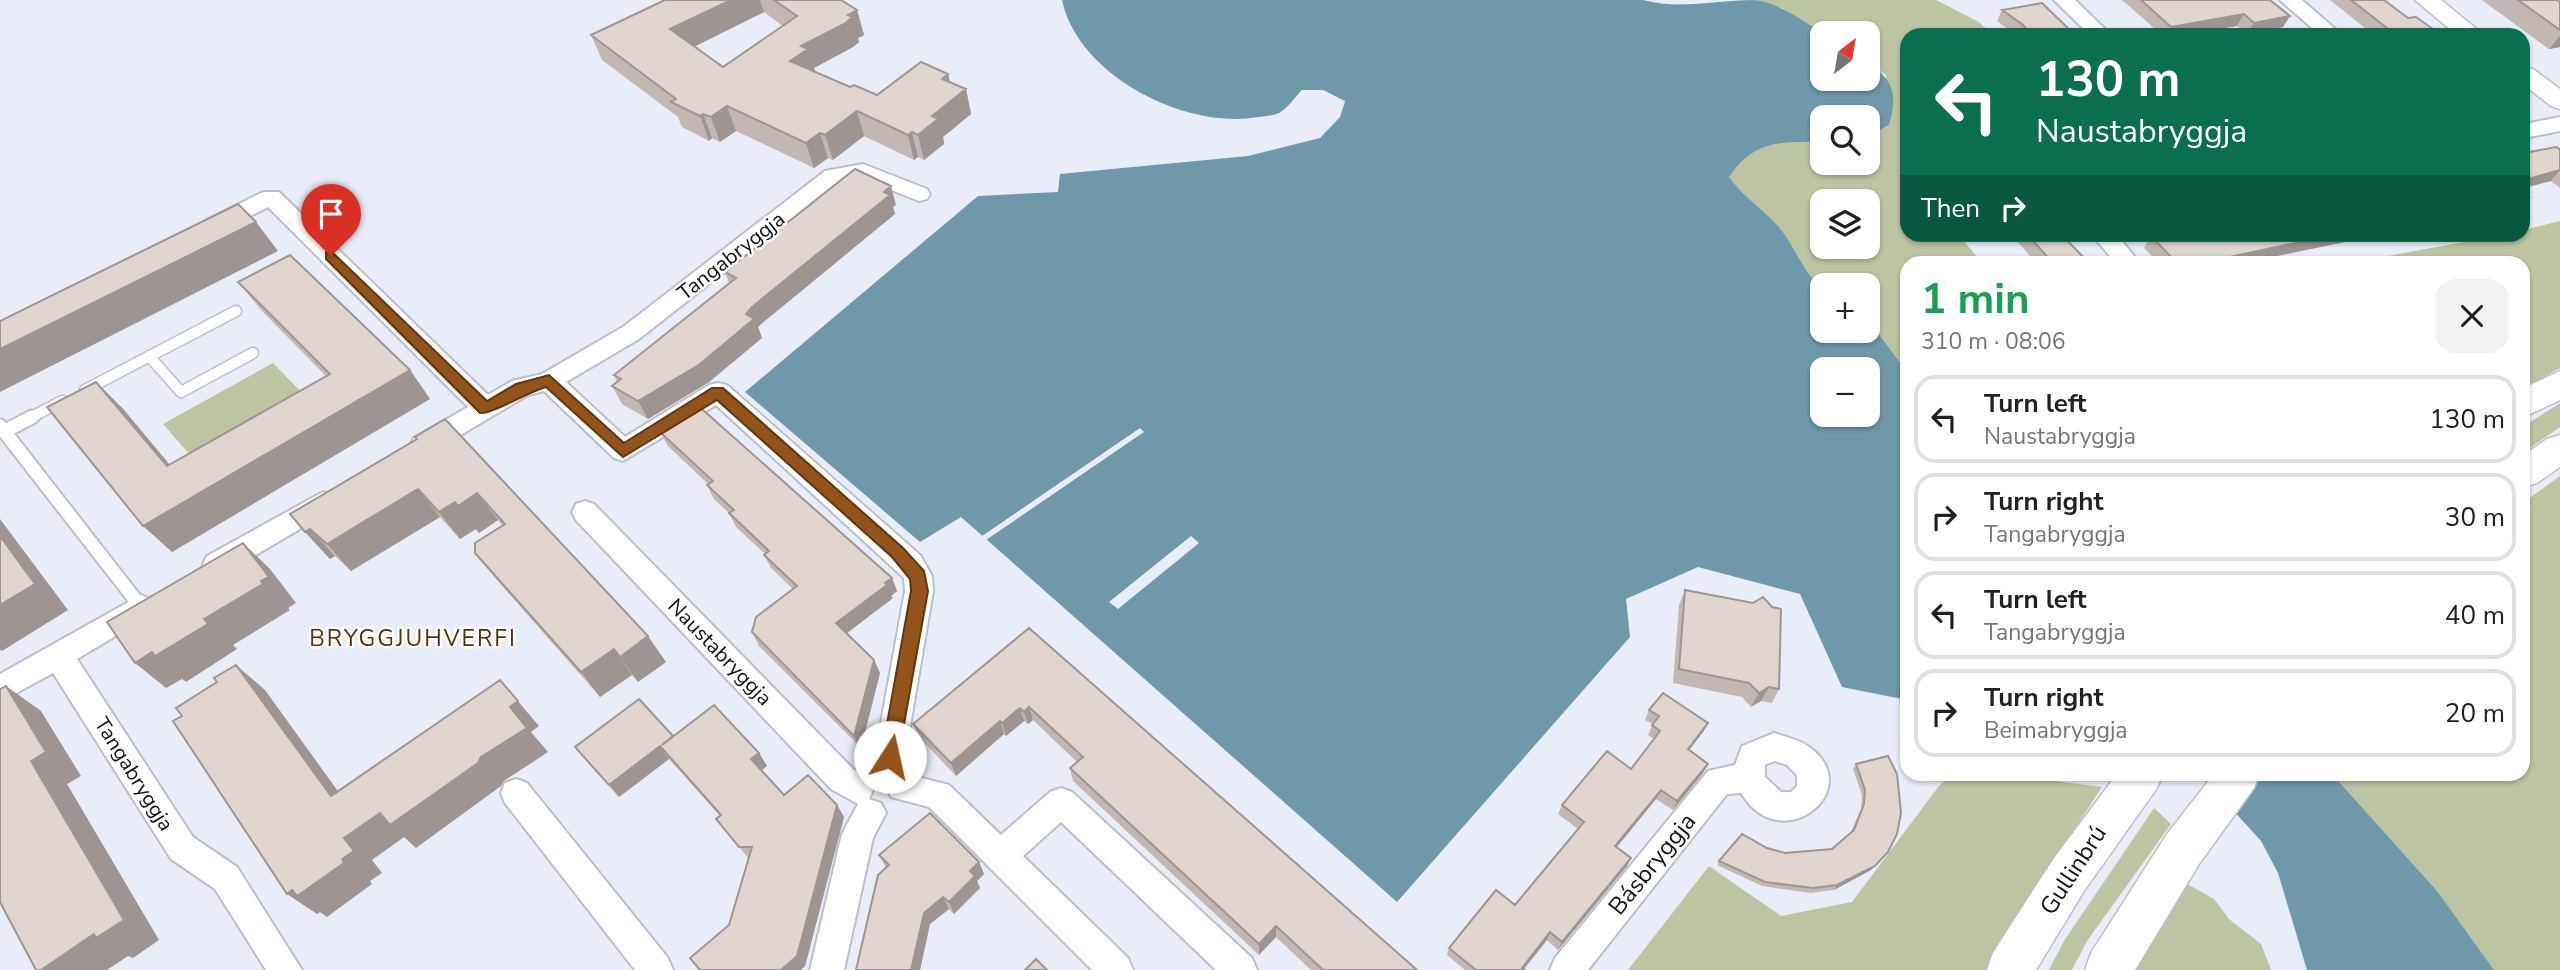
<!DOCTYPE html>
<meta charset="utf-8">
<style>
:root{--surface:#fff;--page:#f2f2f2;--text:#202124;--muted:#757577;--line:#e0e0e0}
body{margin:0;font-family:"Nunito Sans",sans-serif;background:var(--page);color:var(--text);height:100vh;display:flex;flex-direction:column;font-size:26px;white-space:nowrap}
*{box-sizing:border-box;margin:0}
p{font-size:23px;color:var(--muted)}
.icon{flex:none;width:38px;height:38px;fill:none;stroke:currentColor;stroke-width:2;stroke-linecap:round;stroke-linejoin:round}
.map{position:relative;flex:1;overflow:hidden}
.panel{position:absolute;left:1900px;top:256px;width:630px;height:525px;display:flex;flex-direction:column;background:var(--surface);border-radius:21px;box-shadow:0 2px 5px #0004}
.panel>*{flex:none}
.guide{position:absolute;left:1900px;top:28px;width:630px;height:214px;border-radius:21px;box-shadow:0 2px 5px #0004;background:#0b6e4f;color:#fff;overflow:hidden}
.needle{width:46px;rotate:31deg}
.tools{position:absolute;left:1810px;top:21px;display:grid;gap:14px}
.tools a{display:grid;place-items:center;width:70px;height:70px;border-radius:14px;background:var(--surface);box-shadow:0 2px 5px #0004;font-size:35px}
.pin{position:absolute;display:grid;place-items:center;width:60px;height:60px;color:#fff;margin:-72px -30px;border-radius:50% 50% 50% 0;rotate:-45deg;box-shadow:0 0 7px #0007}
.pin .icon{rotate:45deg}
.me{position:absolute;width:77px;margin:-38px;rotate:10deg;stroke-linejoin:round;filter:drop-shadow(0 0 5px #0008)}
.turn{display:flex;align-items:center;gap:24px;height:147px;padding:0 21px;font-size:32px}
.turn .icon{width:91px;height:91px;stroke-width:2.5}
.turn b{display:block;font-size:49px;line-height:60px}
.then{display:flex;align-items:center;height:66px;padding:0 21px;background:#0003;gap:14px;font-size:26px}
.round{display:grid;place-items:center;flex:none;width:74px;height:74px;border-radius:21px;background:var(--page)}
.overview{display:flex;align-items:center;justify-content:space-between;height:119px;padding:0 21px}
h1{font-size:42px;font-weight:700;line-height:52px;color:#1e9e55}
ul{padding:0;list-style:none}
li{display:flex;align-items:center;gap:21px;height:88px;margin:0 14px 10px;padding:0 7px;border:4px solid var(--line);border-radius:21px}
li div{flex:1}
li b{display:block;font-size:26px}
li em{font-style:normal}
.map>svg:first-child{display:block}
</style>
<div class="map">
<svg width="2560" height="970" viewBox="0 0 2560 970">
<rect width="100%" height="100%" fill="#e8edf7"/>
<!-- green -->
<path fill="#bdc4a1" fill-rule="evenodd" d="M1754,0H1936L1979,22L1993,35H1908V234L1959,235L1981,262H1908L1907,372L1876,330L1867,324V285H1822V289C1802,271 1795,245 1776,225C1761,208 1743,196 1729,177C1754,140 1780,142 1822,142V163H1867V137L1889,125L1886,75L1867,62V33H1823L1782,8ZM1822,201H1867V247H1822Z
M2560,221V368L2524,388V262H2356L2501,235L2524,234V230Z
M273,363L318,409L198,464L163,424Z
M2560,403V427L2524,452V426Z
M2560,476V970H2494L2438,892L2332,774H2524V502Z
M1952,774H2001L2102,787L2009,929L1989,970H1628L1709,866L1781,916L1852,902L1939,786Z
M2154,808L2171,824L2087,941L2072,970H2049L2064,941Z
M2187,884L2214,899L2229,919L2261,944L2271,970H2136L2147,943Z"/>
<!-- water -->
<path fill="#6f99ab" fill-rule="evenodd" d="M1062,0H1643C1680,10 1716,0 1754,0C1780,3 1801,20 1823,33L1822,79H1867V62C1894,80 1898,94 1889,125L1867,137V117H1822V142C1780,142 1754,140 1729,177C1743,196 1761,208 1777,225C1795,245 1802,271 1822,289V331H1867V324L1876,330L1907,372V700L1842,687L1800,594L1698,567L1626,599L1630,637L1397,902L961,517L920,542L745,392L978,196L1058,192L1060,174L1248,156L1320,138L1340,117L1345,101L1323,90H1302C1296,96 1287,109 1279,113C1273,116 1264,116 1258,117C1186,130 1078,76 1062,0ZM1822,369H1867V415H1822Z
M2200,774H2332L2438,892L2494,970H2307L2278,873L2261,841Z"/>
<!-- pier -->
<path fill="#e8edf7" d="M1140,428L1144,432L986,540L982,536Z
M1191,536L1199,543L1118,609L1109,602Z"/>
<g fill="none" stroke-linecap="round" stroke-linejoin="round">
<!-- service-far1 casing -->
<g stroke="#babfc9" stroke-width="13">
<path id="service-far1" d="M149,356L181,392L253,353
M85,390L236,311
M28,419L62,401"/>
</g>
<!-- service casing -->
<g stroke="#babfc9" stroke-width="17">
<path id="service" d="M0,426L141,607
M5,431L32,417"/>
</g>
<!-- minor casing -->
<g stroke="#babfc9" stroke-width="4">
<path id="minor" d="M2054,0H2075L2111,35H2090Z
M2280,0H2302L2342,35H2320Z
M2560,117V131L2524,138V124Z
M863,164L927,189L930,194L927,199L919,201L861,178L839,182L639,339L566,382L625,437L709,385L718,383L727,385L920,555L932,576L933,591L902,773L949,785L1001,835L1050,792L1061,788L1072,792L1252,958L1257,970H1216L1061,822L1023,856L1128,958L1133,970H1092L929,807L891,797L887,786L876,782L872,772L905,591L904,578L716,405L623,461L614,458L544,391L528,395L432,452L423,455L414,452L410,445L414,438L468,407L268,207L221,231H205L202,226L205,221L263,192H279L488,395L512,381L542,374L623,327L825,171Z
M2091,234H2116L2139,262H2115Z
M323,492L332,496L336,503L332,510L227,572L217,575L207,572L203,564L207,556Z
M585,501L594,504L853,769L869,780L873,790L869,799L881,803L886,813L873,838L844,970H810L842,834L858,804L831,789L576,520L572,512L576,504Z
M141,595L151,599L155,607L151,615L77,659L193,837L237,867L302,970H266L215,889L171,859L53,673L0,702V674Z
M1774,733C1785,737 1800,740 1809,747C1868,789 1781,860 1741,793L1727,794L1588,970H1550L1555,958L1708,771L1735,765L1742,746ZM1775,761L1787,765L1797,775V786L1791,792H1781L1765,777V765Z
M516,779L527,783L668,958L673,970H635L505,803L501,793L505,783Z"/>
</g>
<!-- tertiary casing -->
<g stroke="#babfc9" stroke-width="3">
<path id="tertiary" d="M2415,0H2441L2484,35H2457Z
M2524,67L2533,69L2560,89V109L2551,106L2524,85Z"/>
</g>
<!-- secondary casing -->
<g stroke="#babfc9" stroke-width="3">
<path id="secondary" d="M2560,371V400L2524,417V388Z
M2560,435V467L2537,483L2524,487V455L2547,439Z
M2117,774H2163L2157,788L2084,891L2036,970H1987L1993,953L2052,861Z
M2214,774H2260L2254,788L2199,864L2135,970H2085L2091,953L2167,834Z"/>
</g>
<!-- service-far1 -->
<use href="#service-far1" stroke="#fff" stroke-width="10"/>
<!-- service -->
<use href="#service" stroke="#fff" stroke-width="13"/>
<!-- minor -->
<use href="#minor" fill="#fff" fill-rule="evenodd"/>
<!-- tertiary -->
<use href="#tertiary" fill="#fff" fill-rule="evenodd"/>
<!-- secondary -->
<use href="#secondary" fill="#fff" fill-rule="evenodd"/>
</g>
<!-- wall -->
<path fill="#c2b7b3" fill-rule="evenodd" d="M665,0H841L857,10L864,35L858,38L859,42L853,47L814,68L815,72L850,87L877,95L948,74L950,83L966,89L971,114L943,137L944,144L924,160L918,157L914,160L864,136L833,160L828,158L814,168L736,131L720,142L712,138L709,141L682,127L678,117L602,60L591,35ZM764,12L783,26L723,67L694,47Z
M2122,0H2270L2290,16L2283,27L2247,34L2237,26L2181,35H2162Z
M2330,0H2384L2408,18L2439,35H2374Z
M2482,0H2557L2560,2V47L2549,49Z
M2002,10L2075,35H2016L1997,21Z
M2560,149V188L2551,181L2524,188V153Z
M896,205L893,207L895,214L760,325L758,327L762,338L709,382L648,419L622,404L612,386L617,382L614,375L729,283L725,272Z
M2011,234H2061L2088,262H2035Z
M2151,236L2248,262H2158L2144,248Z
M238,282L410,370L430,399L172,552L96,382L124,410L170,465L326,376L262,311Z
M660,423L892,578L897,591L891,596L893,598L846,633L874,660L880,673L861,748L759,646L752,632L793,589L771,568L764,555L765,554L736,527L729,513L714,499L707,485L708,484L668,446L660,432L663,429Z
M417,440L666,662L638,682L632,675L600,697L496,579L475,553L503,526L498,520L479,533L476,529L460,539L440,517L351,571L335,556L330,559L305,532Z
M1685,590L1779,689L1772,703L1761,701L1751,707L1742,697L1673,683L1679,605Z
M1029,628L1417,970H1311L1276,937L1259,955L1073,781L1070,768L1077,762L1033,720L1028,724L1024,721L1006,736L1004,734L956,776L919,737L913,724Z
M1649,710L1708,723L1703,732L1689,750L1708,764L1703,773L1673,810L1656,799L1617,847L1627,866L1558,950L1547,940L1524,969L1525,970H1465L1447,955L1449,948L1515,905L1578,829L1558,814L1562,805L1631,769L1654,739L1648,735L1653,724L1645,720Z
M673,736L759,753L767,766L762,770L784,795L837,805L844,817L805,966L801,970H700L729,925L749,859L716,819L720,816L669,759L619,797L575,747Z
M1888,756L1871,870L1834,890L1810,893L1762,886L1717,865L1719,861L1767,848L1785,853L1832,849L1851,832L1861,809L1862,795L1853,769L1856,764Z
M879,855L979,862L984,874L977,881L980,888L954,914L949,909L930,924L920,970H856L886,868Z"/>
<!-- shaded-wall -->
<path fill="#9e9592" d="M731,0H760L764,12L679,54L670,29Z
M857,10L864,35L858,38L859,42L853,47L814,68L816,73L790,61L801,46Z
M2244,14L2237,26L2181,35H2166L2171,27Z
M2290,16L2283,27L2247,34L2254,23Z
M2560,36V47L2549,49Z
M948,74L954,98L942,79Z
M966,89L971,114L943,137L944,144L924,160L918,135L932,116Z
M727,106L736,131L720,142L711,117Z
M857,111L864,136L833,160L825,135Z
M703,114L712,138L709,141L700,116Z
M912,132L918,157L914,160L908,135Z
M820,133L828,158L814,168L806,143Z
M2560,170L2551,181L2524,188V180Z
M891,186L896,205L893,207L895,214L760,325L758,327L762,338L709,382L648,419L638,401L746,314L752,307Z
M256,222L278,251L0,392V349Z
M2338,234H2384L2248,262H2217L2220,259Z
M410,370L430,399L172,552L143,526Z
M96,382L124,410L194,494L167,466Z
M418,489L440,517L351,571L327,544Z
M477,493L498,520L479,533L458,506Z
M455,502L476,529L460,539L439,512Z
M0,519L68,610L2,651L0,650Z
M310,529L335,556L330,559L305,532Z
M243,543L270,569L296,603L288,608L290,610L233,645L237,649L186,682L182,679L166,688L135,663L204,619Z
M892,578L897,591L891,596L893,598L842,637L836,623Z
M648,636L666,662L638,682L620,657Z
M614,649L632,675L600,697L581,672Z
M874,660L880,673L861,748L854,736Z
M236,665L265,690L358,819L331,796Z
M500,680L539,726L531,732L548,752L504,781L501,786L416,848L404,837L372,860L382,873L370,881L372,884L327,917L320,912L317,914L287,894L342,859L344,838L510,707Z
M6,686L41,711L81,776L67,784L159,940L133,958L128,956L107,970H41L31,761Z
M1769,687L1761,701L1751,707L1759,693Z
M1029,707L1033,720L1028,724L1024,712Z
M1020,708L1024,721L1006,736L1002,723Z
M1000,721L1004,734L956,776L951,763Z
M1708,723L1703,732L1683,758L1688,749Z
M660,746L669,759L619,797L609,785Z
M759,753L767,766L759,772L751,759Z
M1708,764L1703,773L1673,810L1677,801Z
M1661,790L1656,799L1611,854L1615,846Z
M837,805L844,817L805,966L801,970H781Z
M1888,852L1871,870L1834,890L1837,885Z
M1631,858L1627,866L1558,950L1562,942Z
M979,862L984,874L977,881L980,888L954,914L949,902L970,871Z
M943,897L949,909L930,924L920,970H911L924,913Z
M1276,926V937L1259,955V944Z
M1550,932L1547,940L1523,970L1522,968Z"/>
<!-- building -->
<path fill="#e1d5d0" stroke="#9e9592" stroke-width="2" d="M665,0H731L670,29L723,67L797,16L774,0H841L857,10L848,15L852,17L846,23L801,46L808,49L790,61L850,87L854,85L877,95L921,62L948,74L942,79L966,89L932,116L938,119L918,135L912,132L908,135L857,111L825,135L820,133L806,143L727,106L711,117L703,114L700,116L671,102L676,99L591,35Z
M2141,0H2270L2290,16L2254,23L2244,14L2171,27Z
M2351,0H2384L2408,18L2416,17L2440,34L2396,35Z
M2518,0H2557L2560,2V30Z
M2042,3L2075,35H2032L2022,24L2002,10Z
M2556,147L2560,149V170L2524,180V153Z
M855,169L891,186L884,192L890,195L752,307L746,314L754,319L700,364L638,401L612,386L621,379L614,375L736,278L725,272Z
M2524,193L2529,197L2524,198Z
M238,204L256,222L0,349V321Z
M2027,234H2061L2088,262H2052Z
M2161,234H2338L2220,259L2223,262H2176L2151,236Z
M290,255L410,370L143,526L47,407L96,382L167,466L330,374L238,282Z
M694,402L892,578L885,583L887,585L836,623L874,660L854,736L752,632L756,617L797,586L764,555L769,551L729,513L734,510L707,485L713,481L660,432L664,427L660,423Z
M445,419L648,636L620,657L614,649L581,672L475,553V543L505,524L477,493L458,506L455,502L439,512L418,489L327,544L310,529L305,532L290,514L417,439L415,437Z
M0,536L35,584L0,605Z
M243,543L269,577L261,581L263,584L204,619L208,624L155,656L152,652L135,663L107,622Z
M1685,590L1753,603L1763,597L1772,607L1781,609L1779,689L1769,687L1759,693L1749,683L1679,669Z
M1029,628L1417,970H1323L1276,926L1259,944L1070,768L1083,757L1029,707L1024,712L1020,708L1002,723L1000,721L951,763L913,724Z
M236,665L331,796L500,680L518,701L510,707L527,728L481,757L478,763L390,825L380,813L344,838L354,851L342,859L344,863L297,896L292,890L287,894L173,721L182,716L176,708L217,682L214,678Z
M6,686L46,752L31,761L124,920L96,938L94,934L41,970H36L0,902V689Z
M1663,693L1708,723L1688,749L1708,764L1677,801L1661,790L1615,846L1631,858L1562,942L1550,932L1522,968L1525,970H1476L1449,948L1496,890L1515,905L1584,822L1562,805L1607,751L1631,769L1660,731L1652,725L1659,716L1649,710Z
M639,699L673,736L662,745L714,705L759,753L751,759L784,795L808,775L837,805L797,956L781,970H700L690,958L729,925L752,847H739L716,819L721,815L660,746L609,785L575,747Z
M1888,756L1897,774L1901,813L1897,834L1888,852L1875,866L1837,885L1813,888L1765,882L1719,861L1742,834L1767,848L1785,853L1832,849L1854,830L1864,804L1865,790L1856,764Z
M930,813L979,862L970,871L975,876L949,902L943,897L924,913L911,970H856L878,875L889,865L879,855Z
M1036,959L1047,970H1025Z"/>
<!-- route -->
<path fill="#92541a" stroke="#5f3711" stroke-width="2" d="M331,251L487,401L516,384L549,375L624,443L712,388H723L903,548L924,571L928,591L897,763H884L881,757L911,591L910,579L892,557L717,400L623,457L546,387C530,391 490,415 480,413L326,259V252Z"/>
<g text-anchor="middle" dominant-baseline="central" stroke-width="5" stroke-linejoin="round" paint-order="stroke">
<!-- street labels -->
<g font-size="21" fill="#111317" stroke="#fff">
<text transform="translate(731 256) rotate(-38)">Tangabryggja</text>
<text transform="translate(720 652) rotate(46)">Naustabryggja</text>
<text transform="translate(134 774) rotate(58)">Tangabryggja</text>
</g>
<!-- neighbourhood labels -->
<g font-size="23" letter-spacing="2" fill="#592f05" stroke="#fff">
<text x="413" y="638">BRYGGJUHVERFI</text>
</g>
<!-- near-street labels -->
<g font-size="24" fill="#111317" stroke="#fff">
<text transform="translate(1652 864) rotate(-51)">Básbryggja</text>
<text transform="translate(2073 870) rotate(-57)">Gullinbrú</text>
</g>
</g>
</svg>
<div class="tools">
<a><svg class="needle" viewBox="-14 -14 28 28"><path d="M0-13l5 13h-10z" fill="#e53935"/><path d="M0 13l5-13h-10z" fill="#757577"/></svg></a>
<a><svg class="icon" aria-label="search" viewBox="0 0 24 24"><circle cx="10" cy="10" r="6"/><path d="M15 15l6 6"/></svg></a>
<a><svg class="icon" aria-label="layers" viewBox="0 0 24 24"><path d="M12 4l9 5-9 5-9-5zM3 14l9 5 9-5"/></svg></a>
<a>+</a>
<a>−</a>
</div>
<div class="pin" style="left:331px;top:256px;background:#d93025"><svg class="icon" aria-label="arrive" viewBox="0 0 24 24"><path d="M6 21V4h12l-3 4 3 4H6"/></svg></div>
<svg class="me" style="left:890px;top:757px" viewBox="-20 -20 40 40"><circle r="19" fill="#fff"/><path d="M0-13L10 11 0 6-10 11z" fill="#92541a"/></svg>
<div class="guide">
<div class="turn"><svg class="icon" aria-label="left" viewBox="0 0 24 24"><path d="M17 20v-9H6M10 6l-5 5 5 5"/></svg><div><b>130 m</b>Naustabryggja</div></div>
<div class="then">Then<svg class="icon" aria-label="right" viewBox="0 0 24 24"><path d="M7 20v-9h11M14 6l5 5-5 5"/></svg></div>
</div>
<section class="panel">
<div class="overview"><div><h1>1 min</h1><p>310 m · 08:06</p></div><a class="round"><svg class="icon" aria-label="close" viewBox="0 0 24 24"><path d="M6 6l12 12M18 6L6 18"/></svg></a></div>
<ul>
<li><svg class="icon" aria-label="left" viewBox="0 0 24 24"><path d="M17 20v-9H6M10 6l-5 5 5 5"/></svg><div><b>Turn left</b><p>Naustabryggja</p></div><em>130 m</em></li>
<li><svg class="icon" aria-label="right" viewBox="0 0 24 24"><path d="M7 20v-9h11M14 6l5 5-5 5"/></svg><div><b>Turn right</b><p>Tangabryggja</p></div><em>30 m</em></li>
<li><svg class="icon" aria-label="left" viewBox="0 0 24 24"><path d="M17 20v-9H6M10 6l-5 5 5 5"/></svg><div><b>Turn left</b><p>Tangabryggja</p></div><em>40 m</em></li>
<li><svg class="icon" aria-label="right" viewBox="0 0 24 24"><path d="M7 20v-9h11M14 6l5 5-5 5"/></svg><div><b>Turn right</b><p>Beimabryggja</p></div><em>20 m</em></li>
</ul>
</section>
</div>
